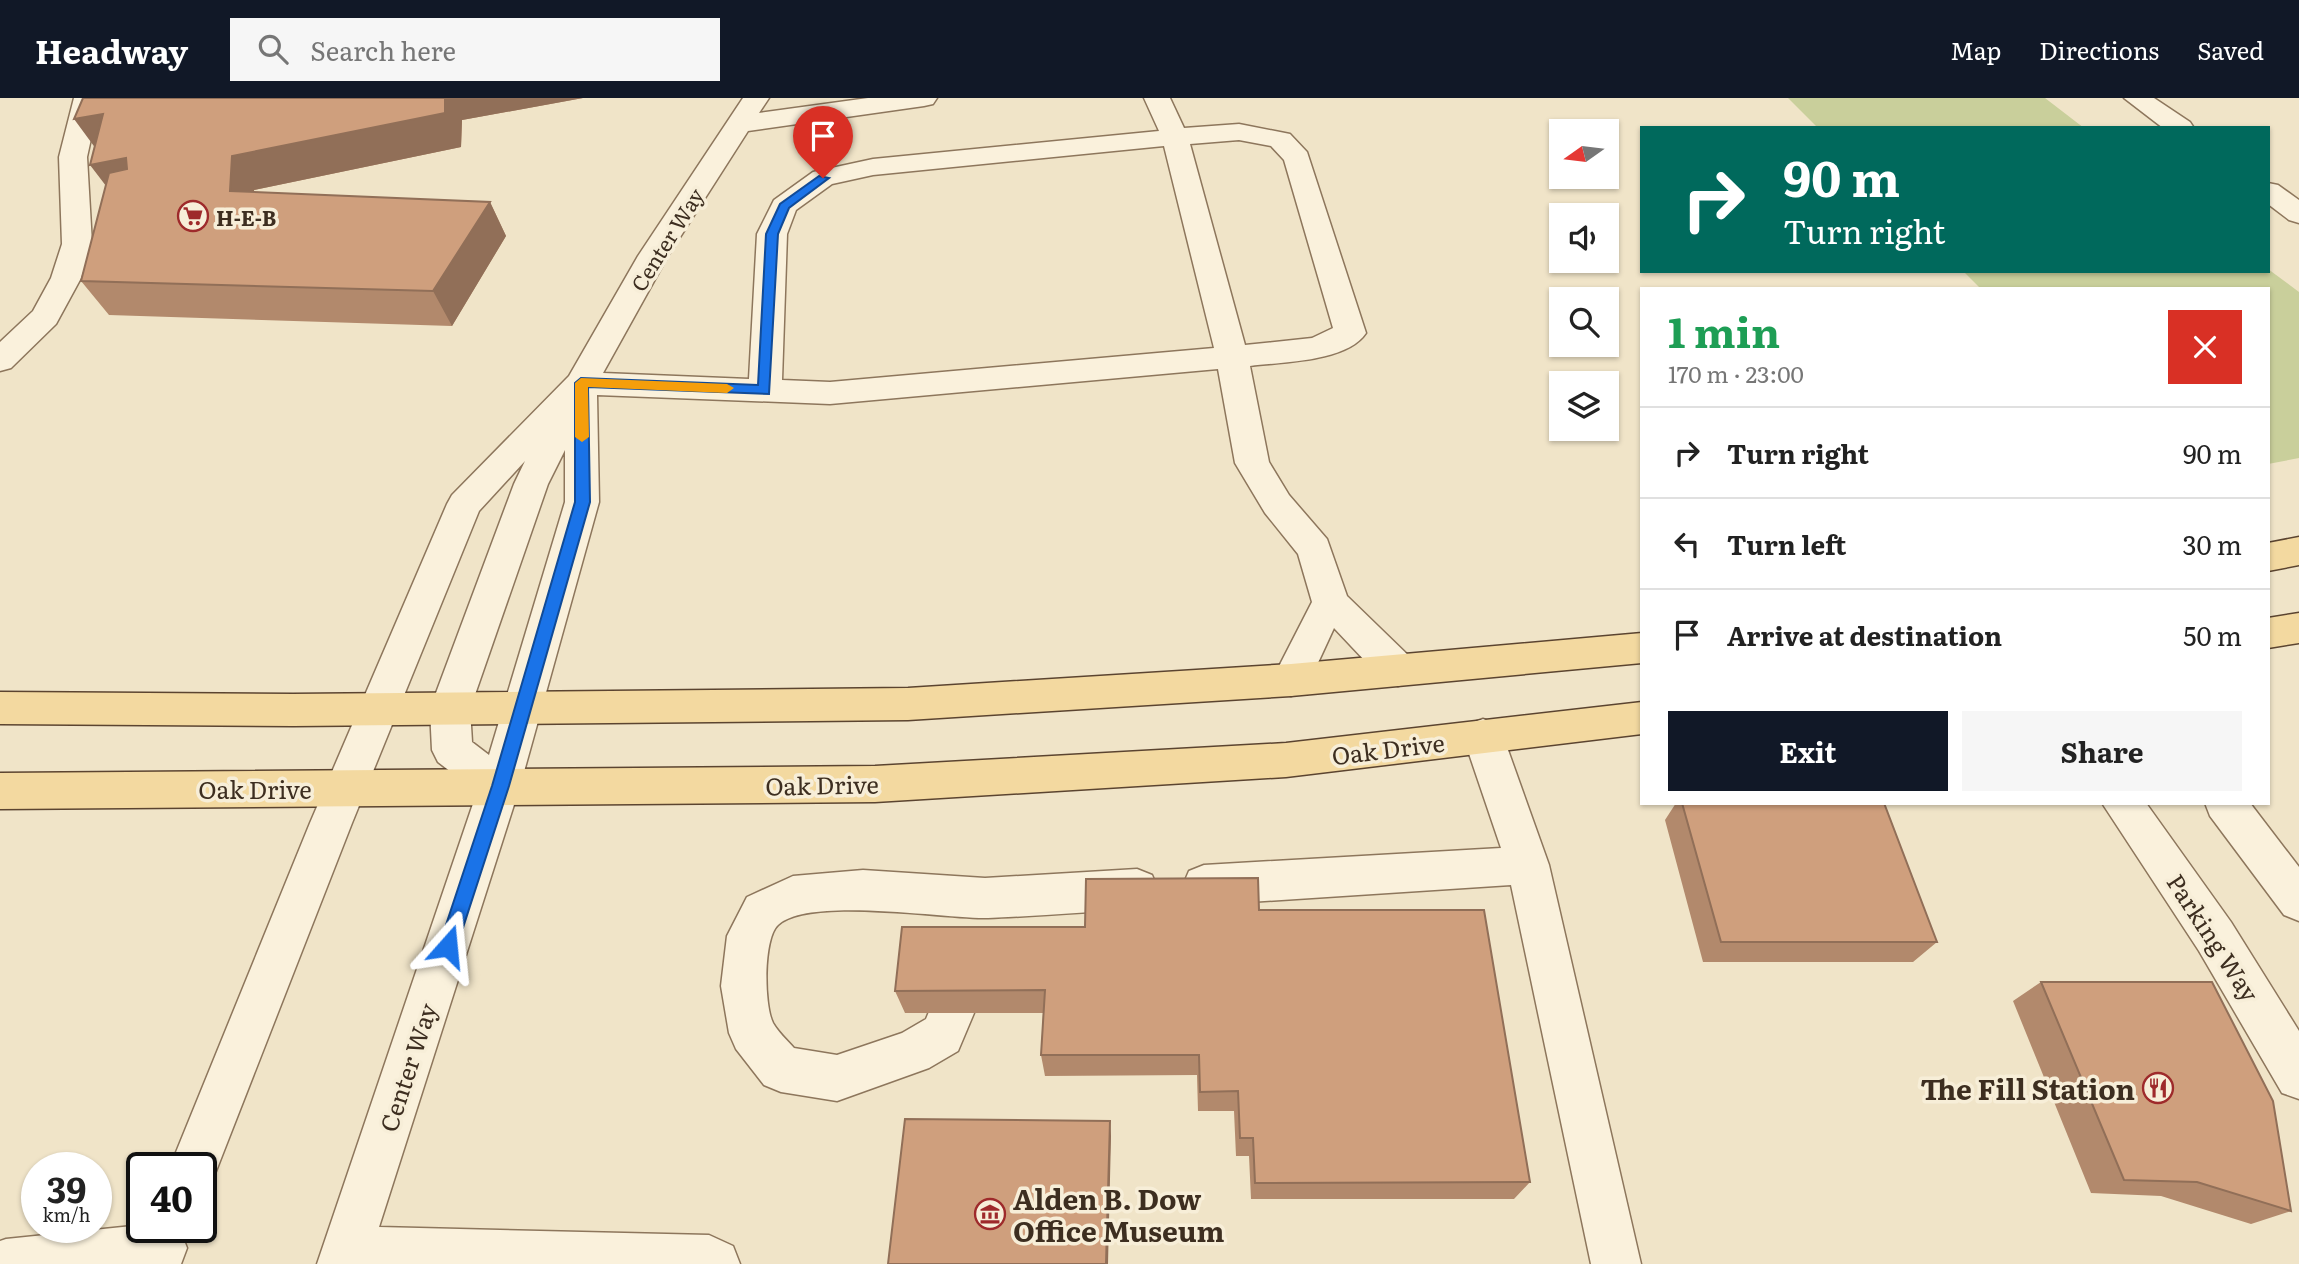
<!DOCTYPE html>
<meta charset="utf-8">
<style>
:root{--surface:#fff;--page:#f6f6f6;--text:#222;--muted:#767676;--line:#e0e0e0;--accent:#111827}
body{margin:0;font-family:Literata,serif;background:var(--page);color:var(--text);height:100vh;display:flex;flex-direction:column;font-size:26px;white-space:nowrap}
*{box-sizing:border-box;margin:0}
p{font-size:23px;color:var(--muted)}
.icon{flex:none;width:38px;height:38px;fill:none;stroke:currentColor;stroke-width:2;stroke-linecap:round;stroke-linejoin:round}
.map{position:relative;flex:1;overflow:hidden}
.side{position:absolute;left:1640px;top:189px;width:630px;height:518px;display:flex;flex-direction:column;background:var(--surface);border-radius:0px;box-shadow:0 2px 5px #0004}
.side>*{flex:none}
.guide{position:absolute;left:1640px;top:28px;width:630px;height:147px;border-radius:0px;box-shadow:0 2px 5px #0004;background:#00695c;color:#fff;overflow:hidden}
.needle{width:46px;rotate:256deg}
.buttons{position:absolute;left:1549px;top:21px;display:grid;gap:14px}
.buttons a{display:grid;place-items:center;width:70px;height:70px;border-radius:0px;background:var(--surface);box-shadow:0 2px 5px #0004;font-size:35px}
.speed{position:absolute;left:21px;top:1054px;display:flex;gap:14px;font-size:35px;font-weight:700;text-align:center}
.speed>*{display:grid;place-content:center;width:91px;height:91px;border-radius:50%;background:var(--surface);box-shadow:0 2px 5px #0004;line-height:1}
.speed small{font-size:18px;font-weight:400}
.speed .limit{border:4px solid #111;border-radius:10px;background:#fff;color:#111}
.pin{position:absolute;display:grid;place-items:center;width:60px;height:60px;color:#fff;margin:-72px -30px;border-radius:50% 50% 50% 0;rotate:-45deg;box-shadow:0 0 7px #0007}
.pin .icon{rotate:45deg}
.me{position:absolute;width:77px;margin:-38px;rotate:18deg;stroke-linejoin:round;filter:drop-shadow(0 0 5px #0008)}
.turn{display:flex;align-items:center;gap:24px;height:147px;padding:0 28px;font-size:32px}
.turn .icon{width:91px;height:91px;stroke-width:2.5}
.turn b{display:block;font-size:49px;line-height:60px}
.round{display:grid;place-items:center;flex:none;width:74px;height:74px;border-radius:0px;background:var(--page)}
.head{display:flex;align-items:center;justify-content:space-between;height:119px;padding:0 28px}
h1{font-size:42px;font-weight:700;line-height:52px;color:#1e9e55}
.cta{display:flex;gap:14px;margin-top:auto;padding:14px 28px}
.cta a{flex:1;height:80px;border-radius:0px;background:var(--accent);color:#fff;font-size:28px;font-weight:700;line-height:80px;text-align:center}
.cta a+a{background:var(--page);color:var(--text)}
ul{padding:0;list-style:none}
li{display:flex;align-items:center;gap:21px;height:91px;padding:0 28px;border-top:2px solid var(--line)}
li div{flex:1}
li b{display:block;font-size:26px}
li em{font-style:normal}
header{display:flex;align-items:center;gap:42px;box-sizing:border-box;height:98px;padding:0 35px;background:var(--accent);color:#fff}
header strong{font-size:33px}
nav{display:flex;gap:38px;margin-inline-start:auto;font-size:24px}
.search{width:490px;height:63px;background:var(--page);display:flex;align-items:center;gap:18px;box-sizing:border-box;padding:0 24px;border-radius:0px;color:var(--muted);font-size:26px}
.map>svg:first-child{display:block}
</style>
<header>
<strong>Headway</strong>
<div class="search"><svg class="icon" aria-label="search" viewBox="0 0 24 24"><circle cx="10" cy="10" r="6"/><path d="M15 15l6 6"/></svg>Search here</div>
<nav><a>Map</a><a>Directions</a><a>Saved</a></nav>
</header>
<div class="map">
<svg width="2299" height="1166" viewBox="0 0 2299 1166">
<rect width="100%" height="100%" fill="#f0e4c8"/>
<!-- green -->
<path fill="#c9cf9b" d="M1788,0H2045L2084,30H1818Z
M2268,171L2299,194V360L2268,366V191H1981L1963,173H2268Z"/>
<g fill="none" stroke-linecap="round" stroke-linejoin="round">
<!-- minor casing -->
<g stroke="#8d765c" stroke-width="3">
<path id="minor" d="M74,0H100L87,59L92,146L81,180L56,226L11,270L0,273V244L33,213L51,180L62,146L59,59Z
M743,0H769L759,15L868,0H937L933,6L924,8L748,33L668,158L603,275L749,281L757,136L774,102L813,74L873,61L1159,33L1144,0H1170L1184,30L1239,26L1280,34L1290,36L1307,54L1366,235C1347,264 1281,264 1250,268L1269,364L1289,397L1327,441L1347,498L1412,561L1417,572L1412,583L1398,588L1384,583L1334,530L1305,593L1291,598L1277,593L1272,582L1312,504L1298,456L1265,415L1235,365L1218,271L830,306L597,297L599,404L520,688L379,1129L709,1137L733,1148L740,1166H317L477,694L438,664L432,652L430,611L514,386L525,363L479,413L352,725L211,1086L201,1090V1069H170L310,725L447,406L452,397L569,278L638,158ZM1239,42L1271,48L1284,62L1333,230L1312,240L1245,247L1190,46ZM1164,48L1214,250L830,284L782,282L787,136L796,112L832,86L873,77ZM565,352V404L489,657L472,644L470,611L548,386Z
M2124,0H2154L2190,24L2194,30H2163Z
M2268,85L2278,87L2299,102V125L2289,122L2268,106Z
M1483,621L1497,626L1503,638L1549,767L1641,1166H1591L1511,787L1204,807L1189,801L1183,787L1189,773L1204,767L1501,750L1463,638L1469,626Z
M2102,705H2146L2231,824L2299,933V1001L2282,995L2199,853Z
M2205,705H2250L2299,769V823L2284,817L2210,718Z
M1137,771L1152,777L1158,791L1152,805L1137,811C1087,814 1038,818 988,820C944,821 809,798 778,827C763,841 764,907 773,925C778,934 787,942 794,950L837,957L902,935L926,921L935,899L951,893L967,899L974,915L958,953L929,970L837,1003L781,994L764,987L736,951L729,935L721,888L727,838L747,799L793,778L863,772L985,780Z
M142,1127L172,1129L180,1132L187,1150L181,1166H0V1143L6,1141Z"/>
</g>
<!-- major casing -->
<g stroke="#5b4430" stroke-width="3">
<path id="major" d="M2299,439V467L2268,473V445Z
M2299,515V545L2268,550V520Z
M1642,535V565L1291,598L908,622L293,628L0,626V594L293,596L908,590L1291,566Z
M1642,604V636L1286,679L875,704L0,711V675L875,668L1286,645Z"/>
</g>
<!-- minor -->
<use href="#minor" fill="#faf1dc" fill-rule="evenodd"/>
<!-- major -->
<use href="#major" fill="#f3d9a0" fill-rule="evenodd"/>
</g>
<!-- wall -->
<path fill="#b2896c" d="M83,0H583L462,22L461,49L254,92V94L490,104L506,138L452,228L109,217L81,183L106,88Z
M1676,705H1884L1937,844L1913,864H1703L1665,722Z
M1259,812L1530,1084L1514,1101H1251L1249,1058H1236L1234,1013H1198L1197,977L1045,978L1041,957L1043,915H905L895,893L1085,829Z
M2041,884L2291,1113L2251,1126L2161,1098L2091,1095L2013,903Z"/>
<!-- shaded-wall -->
<path fill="#916f58" d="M445,0H583L462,22L461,49L254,92L253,127L230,93L232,58Z
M103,16L99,55L74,21Z
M126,60L151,94L116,101L90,67Z
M490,104L506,138L452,228L433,193Z
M1110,1023L1111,1038L1108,1166H1106Z"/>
<!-- building -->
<path fill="#cf9f7d" stroke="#916f58" stroke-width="2" d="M83,0H445V15L232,58L230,93L490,104L433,193L81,183L109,75L127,71L126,60L90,67L103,16L74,21Z
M1682,705H1884L1937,844H1721Z
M1258,780L1259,812H1484L1530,1084L1255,1085L1253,1040H1240L1238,993L1200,994L1199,957H1041L1045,892L895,893L902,829H1085L1086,781Z
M2041,884H2212L2273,1003L2291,1113L2197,1084L2124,1082Z
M905,1021L1110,1023L1106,1166H888Z"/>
<!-- route -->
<path fill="#1a73e8" stroke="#114b97" stroke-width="2" d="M819,78L829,80L789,110L778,136L769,296L588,289L590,404L509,688L457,848L454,854L448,856L441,854L439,848L492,688L575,404V285L581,280L758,287L766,136L780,106Z"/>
<!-- slow -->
<path fill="#f59e0b" d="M581,280L727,286L734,290L727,295L588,289L589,339L582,344L575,339V285Z"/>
<!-- icons -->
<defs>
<g id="supermarket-ring" transform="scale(1.575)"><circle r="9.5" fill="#f7eed8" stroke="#9e2a2b" stroke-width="1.5"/><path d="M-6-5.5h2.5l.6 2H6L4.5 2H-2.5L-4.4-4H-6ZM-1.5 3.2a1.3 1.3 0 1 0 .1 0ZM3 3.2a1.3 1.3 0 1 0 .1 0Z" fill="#9e2a2b"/></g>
<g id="restaurant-ring" transform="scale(1.575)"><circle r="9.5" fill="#f7eed8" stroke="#9e2a2b" stroke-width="1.5"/><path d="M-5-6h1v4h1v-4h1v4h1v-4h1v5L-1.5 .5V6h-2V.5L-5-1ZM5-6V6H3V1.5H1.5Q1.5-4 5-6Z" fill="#9e2a2b"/></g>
<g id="museum-ring" transform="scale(1.575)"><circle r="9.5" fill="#f7eed8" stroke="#9e2a2b" stroke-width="1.5"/><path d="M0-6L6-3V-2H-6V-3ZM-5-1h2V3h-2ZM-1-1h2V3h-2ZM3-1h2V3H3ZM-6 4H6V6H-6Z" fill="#9e2a2b"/></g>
</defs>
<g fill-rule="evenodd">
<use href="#supermarket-ring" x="193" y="118"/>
<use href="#restaurant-ring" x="2158" y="990"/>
<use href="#museum-ring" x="990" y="1116"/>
</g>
<g text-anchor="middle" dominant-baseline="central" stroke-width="7" stroke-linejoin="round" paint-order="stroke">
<!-- far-poi labels -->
<g font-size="21" font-weight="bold" fill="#3d2e20" stroke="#f7eed8" text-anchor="start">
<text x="216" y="118">H-E-B</text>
</g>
<!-- far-street labels -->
<g font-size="21" fill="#3d2e20" stroke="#f7eed8">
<text transform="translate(666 141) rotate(-58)">Center Way</text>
</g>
<!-- street labels -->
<g font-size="24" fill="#3d2e20" stroke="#f7eed8">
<text transform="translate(1388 650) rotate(-7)">Oak Drive</text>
<text transform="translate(822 686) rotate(-1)">Oak Drive</text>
<text x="255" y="690">Oak Drive</text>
<text transform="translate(2214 839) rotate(57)">Parking Way</text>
<text transform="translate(407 969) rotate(-72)">Center Way</text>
</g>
<!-- near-poi labels -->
<g font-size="28" font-weight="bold" fill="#3d2e20" stroke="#f7eed8" text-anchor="end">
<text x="2135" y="990">The Fill Station</text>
<text x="1013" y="1100" text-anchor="start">Alden B. Dow<tspan x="1013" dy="32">Office Museum</tspan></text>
</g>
</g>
</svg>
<div class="buttons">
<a><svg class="needle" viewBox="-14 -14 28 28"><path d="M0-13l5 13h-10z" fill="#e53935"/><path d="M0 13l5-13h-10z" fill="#767676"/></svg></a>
<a><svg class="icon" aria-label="sound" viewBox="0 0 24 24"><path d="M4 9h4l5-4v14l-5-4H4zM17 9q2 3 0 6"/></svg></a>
<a><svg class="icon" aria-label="search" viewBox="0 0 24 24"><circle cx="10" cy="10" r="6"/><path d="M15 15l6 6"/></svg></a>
<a><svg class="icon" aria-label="layers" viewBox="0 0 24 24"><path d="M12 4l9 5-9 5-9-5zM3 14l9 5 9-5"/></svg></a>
</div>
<div class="speed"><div>39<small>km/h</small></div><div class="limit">40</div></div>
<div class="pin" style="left:823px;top:80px;background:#d93025"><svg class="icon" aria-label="arrive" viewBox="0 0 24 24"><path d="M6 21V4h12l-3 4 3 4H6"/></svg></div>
<svg class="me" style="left:448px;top:848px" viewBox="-20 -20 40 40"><path d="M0-17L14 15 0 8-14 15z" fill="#1a73e8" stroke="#fff" stroke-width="4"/></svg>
<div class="guide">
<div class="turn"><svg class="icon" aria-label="right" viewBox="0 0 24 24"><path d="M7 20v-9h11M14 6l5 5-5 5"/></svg><div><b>90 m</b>Turn right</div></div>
</div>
<section class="side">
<div class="head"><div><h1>1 min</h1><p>170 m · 23:00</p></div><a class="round" style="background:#d93025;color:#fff"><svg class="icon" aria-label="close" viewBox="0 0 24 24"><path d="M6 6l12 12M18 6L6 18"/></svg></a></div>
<ul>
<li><svg class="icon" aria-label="right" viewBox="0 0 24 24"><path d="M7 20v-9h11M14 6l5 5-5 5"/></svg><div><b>Turn right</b></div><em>90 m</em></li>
<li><svg class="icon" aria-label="left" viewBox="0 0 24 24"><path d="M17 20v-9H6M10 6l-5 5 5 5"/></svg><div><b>Turn left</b></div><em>30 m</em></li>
<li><svg class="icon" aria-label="arrive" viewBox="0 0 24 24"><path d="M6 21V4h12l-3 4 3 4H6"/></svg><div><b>Arrive at destination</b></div><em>50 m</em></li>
</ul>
<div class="cta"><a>Exit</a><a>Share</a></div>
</section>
</div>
